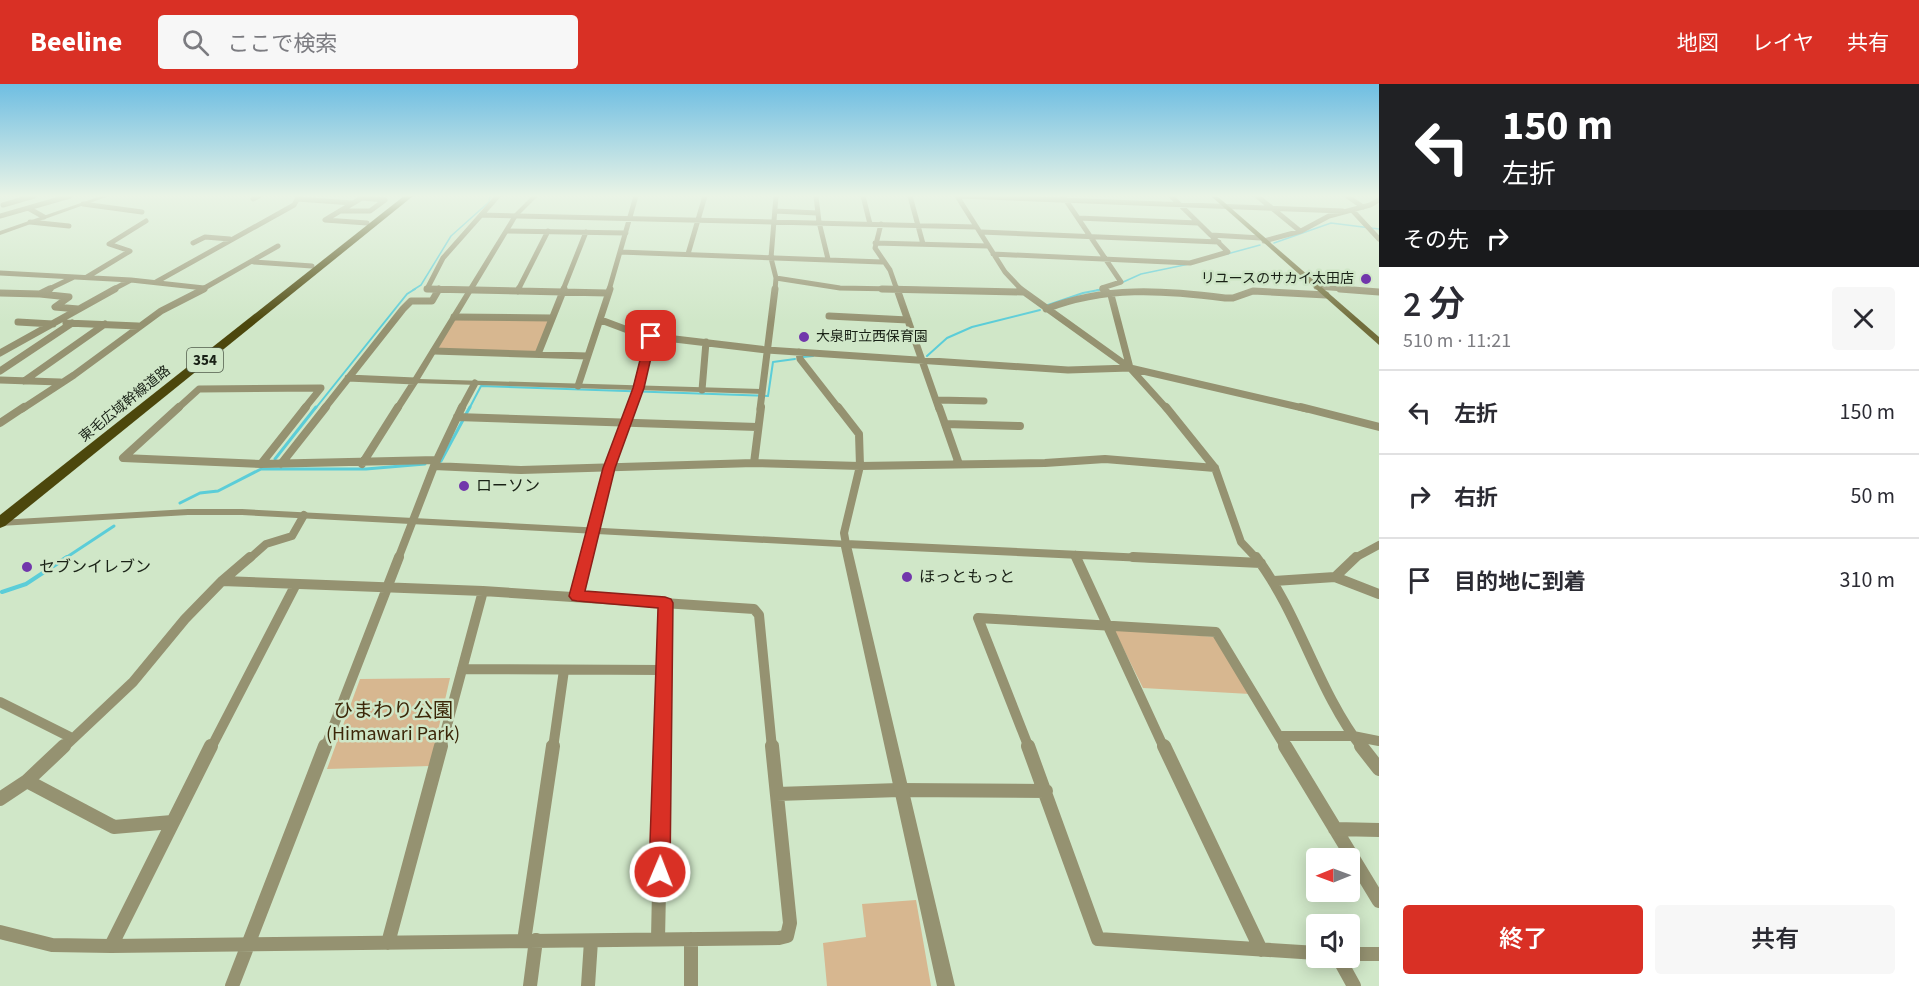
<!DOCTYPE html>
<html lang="ja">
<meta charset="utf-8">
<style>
:root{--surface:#fff;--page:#f7f7f7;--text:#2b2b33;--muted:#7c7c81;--line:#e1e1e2;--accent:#d93025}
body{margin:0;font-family:"Source Sans 3","Noto Sans JP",sans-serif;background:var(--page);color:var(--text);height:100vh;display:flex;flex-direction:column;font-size:22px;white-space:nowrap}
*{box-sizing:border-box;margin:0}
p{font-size:20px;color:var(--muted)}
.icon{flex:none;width:33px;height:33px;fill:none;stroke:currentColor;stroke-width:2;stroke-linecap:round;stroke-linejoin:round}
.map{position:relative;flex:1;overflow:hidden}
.side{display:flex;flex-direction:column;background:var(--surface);width:540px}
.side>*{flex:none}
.banner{background:#202124;color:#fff;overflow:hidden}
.needle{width:39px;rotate:269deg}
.fabs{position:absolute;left:1306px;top:764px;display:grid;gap:12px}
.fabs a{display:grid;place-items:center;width:54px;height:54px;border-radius:6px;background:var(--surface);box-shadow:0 3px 15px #0003;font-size:30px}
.pin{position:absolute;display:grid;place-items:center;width:51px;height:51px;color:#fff;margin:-26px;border-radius:12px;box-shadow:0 3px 9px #0006}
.me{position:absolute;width:66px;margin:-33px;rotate:1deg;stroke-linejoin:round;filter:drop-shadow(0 0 4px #0008)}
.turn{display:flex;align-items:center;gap:21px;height:126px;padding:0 24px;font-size:27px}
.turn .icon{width:78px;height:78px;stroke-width:2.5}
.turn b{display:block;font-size:42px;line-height:51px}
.then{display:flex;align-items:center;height:57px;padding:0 24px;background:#0003;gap:12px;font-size:22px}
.round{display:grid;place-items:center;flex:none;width:63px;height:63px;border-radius:6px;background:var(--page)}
.overview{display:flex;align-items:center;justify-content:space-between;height:102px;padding:0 24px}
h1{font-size:36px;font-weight:600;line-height:45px}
.button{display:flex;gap:12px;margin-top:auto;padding:12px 24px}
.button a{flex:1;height:69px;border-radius:6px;background:var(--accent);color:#fff;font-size:24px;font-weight:600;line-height:69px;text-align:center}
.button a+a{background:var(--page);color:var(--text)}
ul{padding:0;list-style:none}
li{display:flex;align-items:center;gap:18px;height:84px;padding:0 24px;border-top:2px solid var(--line)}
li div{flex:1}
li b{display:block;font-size:22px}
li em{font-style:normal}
header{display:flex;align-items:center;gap:36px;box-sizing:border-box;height:84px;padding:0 30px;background:var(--accent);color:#fff}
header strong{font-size:28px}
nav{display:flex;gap:33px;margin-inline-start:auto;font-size:21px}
.search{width:420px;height:54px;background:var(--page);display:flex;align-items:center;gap:15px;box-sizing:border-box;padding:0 21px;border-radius:6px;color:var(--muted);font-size:22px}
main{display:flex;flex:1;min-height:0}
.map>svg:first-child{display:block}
</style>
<header>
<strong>Beeline</strong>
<div class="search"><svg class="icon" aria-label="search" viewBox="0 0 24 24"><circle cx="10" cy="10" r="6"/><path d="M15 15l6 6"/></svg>ここで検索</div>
<nav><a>地図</a><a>レイヤ</a><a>共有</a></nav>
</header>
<main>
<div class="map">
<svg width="1379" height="902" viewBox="0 0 1379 902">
<rect width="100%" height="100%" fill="#d0e7c8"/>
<!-- green -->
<path fill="#d7b790" d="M455,234L550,235L536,268L434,265Z
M1114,546L1217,553L1250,610L1143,604Z
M450,594L430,682L327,685L360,595Z
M916,816L931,902H827L823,859L866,853L862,820Z"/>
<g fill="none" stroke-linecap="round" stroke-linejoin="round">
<!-- stream-far3 -->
<path stroke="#5bcdd8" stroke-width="1.5" d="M1274,159L1331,139L1379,145
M1227,170L1260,161
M1121,199L1141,190L1189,180
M413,206L421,201L451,152L489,118L490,112
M1097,206L1104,205"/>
<!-- stream-far2 -->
<path stroke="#5bcdd8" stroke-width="2" d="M1048,221L1083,209L1104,205
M927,272L947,254L972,243L1040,226
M803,273L813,272
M315,325L407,210L415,205
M469,325L481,302L768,312L773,278L795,275"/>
<!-- stream-far1 -->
<path stroke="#5bcdd8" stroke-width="3" d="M466,330L470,323
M275,375L316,323
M438,378L441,377L463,336
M180,419L200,409L218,407L261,385H366L425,380
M64,475L114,442"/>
<!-- stream -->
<path stroke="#5bcdd8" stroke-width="4" d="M2,508L26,500L67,473"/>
<!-- minor-far4 -->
<path stroke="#959271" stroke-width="5" d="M365,112L325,136L367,139
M816,112L819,138L828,175
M863,112L870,140
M910,112L923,160
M957,112L1005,188L1022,206
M961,112L1343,127
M1063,112L1121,198L1102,204L1105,206
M1257,112L1300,147
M1347,112L1363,123
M253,115L259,112
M297,115L353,119
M83,120L142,128
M3,121L34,112
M28,124L44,133
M1352,126L1379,155
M341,127H370L385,116L362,114
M775,127L817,129
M481,131L976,143
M0,132L70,112
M1078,134L1198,139
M30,138L69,142
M881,140L875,164L890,186L897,206
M507,147L626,149
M981,148L1219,158
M1211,151L1261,154
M1264,157L1301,147L1329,132L1370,121L1379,116
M193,159L205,153L230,155
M875,159L988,162
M620,168L882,178
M688,170L705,112
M993,170L1190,179L1228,168L1171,112
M254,178L312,182
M0,189L131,196L204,204
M87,193L130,167L109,160L146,137
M776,194L840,204L950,206
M156,198L294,121L299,112
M1316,203L1359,206
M47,206L74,193
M112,206L131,196
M201,206L278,162
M491,206L427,205L443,174L498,112
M518,206L548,147
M563,206L586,148
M609,206L636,112
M775,206L776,194L771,174L776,112"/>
<!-- minor-far3 -->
<path stroke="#959271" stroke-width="7" d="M50,205L40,210L69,213L55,223L78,225
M427,205L607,209
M882,205L1023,208
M897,205L939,325
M1020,205L1130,284L1167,325
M1103,205L1111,211L1130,284
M1340,205L1379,208
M518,207L519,205
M0,209L40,210
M1046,225C1105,202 1163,206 1225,214H1233L1253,207L1326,211
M829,232L908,236
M454,233L552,234
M601,236L641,251L767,266L1068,286L1130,284L1307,325
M18,238L53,240
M66,239L138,242
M434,267L587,272
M799,268L800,275L839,325
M0,269L115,205
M538,270L564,205
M0,287L72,239
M348,294L415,297
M0,296L60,298
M24,297L105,240
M578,302L610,205
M702,306L706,258
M937,316L984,317
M22,325L74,291L161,227L204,205
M177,325L199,305L321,304L304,325
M324,325L403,225L411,217H432L439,205
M397,325L415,297
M461,325L475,299
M630,325L651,252
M760,325L775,205"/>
<!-- minor-far2 -->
<path stroke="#959271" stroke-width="8" d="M179,323L123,374L261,380
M838,323L859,350L860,382L844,449L846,460L1166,475
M939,323L959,380
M1166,323L1215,384L1241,458L1257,475
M1301,323L1379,343
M457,333L757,343
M0,339L24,323
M945,340L1020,342
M754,379L761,323
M261,380L437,376
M261,380L306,323
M281,380L326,323
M362,380L398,323
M434,382L521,386L754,379L860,382L1045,379L1105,375L1215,384
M1075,471L1077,475
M249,475L266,460L292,452L304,431
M398,475L434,382L462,323
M586,475L609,384L631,323
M1353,475L1379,461"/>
<!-- minor-far1 -->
<path stroke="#959271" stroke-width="10" d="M1076,473L1164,664
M1133,473L1261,479
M1256,473C1300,531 1317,606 1362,664
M1335,493L1356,473
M222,497L483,507L754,525L759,531L772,664
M1274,497L1335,493L1379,510
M577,512L587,473
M462,585L664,586
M0,618L72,654
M1279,652H1353L1379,657
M63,664L133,598L185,535L222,497L250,473
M211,664L296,500
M325,664L399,473
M441,664L483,507
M553,664L564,586
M662,664L665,519
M1029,664L978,534L1216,548L1286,664"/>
<!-- minor -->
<path stroke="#959271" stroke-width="14" d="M1028,662L1098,855L1317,869
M1164,662L1261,866
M1285,662L1379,817
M1361,662L1379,685
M27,697L114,743L172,738
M777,710L899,706L1046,707
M0,715L27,697L64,662
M1335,745L1379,746
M0,848L52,861L111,862L779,854L787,852L790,839L772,662
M658,855L662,662
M691,855V902
M524,857L553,662
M388,859L441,662
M111,862L211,662
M1350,870H1379
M1338,873L1354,902
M232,902L325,662
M530,902L536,856
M588,902L591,857"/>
<!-- tertiary -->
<path fill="#959271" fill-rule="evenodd" d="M101,112H109L0,151V147Z
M532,112H538L518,132L420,295L761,305L765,308L764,310L412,299L411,297L513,131Z
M188,425H242L850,457L955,902H937L841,463L242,431H188L0,442V436Z"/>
<!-- secondary -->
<path fill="#716d3b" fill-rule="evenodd" d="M1211,112H1217L1379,253V261Z"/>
<!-- trunk -->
<path fill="#4c470c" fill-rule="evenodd" d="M404,112H413L5,442L0,444V431Z"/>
</g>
<!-- sky -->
<linearGradient id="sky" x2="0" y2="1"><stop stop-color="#6fbee2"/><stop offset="0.47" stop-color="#eaf4e6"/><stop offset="1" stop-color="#eaf4e6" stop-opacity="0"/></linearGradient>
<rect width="1379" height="238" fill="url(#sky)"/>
<!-- route -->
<path fill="#d93025" stroke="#8d1f18" stroke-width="1.5" d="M651,249L656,252L644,304L615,384L585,507L665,513L671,515L673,519L670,788L667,795L660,798L652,795L649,788L658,524L577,517L572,516L569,512L603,384L633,304L646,252Z"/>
<!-- markers -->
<g fill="#7136ab" stroke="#d0e7c8" stroke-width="2">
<circle cx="1366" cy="195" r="6"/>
<circle cx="804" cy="253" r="6"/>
<circle cx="464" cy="402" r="6"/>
<circle cx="27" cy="483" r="6"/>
<circle cx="907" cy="493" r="6"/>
</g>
<g text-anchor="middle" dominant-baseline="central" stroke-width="5" stroke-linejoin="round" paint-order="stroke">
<!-- far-poi labels -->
<g font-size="14" fill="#192116" stroke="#d0e7c8" text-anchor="end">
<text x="1354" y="195">リユースのサカイ太田店</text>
<text x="816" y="253" text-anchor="start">大泉町立西保育園</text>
</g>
<!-- far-street labels -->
<g font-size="14" fill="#192116" stroke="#d0e7c8">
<text transform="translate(125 320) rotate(-39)">東毛広域幹線道路</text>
</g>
<!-- shield labels -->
<rect fill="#d0e7c8" stroke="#505c4b" stroke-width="1.5" x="187" y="264" width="36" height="24" rx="4.5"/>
<g font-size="15" font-weight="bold" fill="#192116">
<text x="205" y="276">354</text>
</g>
<!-- poi labels -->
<g font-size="16" fill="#192116" stroke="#d0e7c8" text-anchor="start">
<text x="476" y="402">ローソン</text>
<text x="39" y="483">セブンイレブン</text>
<text x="919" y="493">ほっともっと</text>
</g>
<!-- near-park labels -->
<g font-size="20" fill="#3c2709" stroke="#d0e7c8">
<text x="393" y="627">ひまわり公園<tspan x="393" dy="23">(Himawari Park)</tspan></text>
</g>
</g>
</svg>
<div class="fabs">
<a><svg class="needle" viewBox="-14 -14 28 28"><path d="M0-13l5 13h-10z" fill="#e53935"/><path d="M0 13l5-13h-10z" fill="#7c7c81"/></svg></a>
<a><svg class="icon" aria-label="sound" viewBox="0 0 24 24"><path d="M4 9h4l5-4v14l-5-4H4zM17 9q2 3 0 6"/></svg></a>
</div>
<div class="pin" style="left:651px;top:252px;background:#d93025"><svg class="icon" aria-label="arrive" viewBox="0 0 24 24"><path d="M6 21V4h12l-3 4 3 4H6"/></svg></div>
<svg class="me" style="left:660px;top:788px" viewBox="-20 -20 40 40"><circle r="17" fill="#d93025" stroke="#fff" stroke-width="3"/><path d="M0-11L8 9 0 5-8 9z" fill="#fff"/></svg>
</div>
<section class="side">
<div class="banner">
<div class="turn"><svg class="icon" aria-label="left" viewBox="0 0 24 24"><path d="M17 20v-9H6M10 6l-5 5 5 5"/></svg><div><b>150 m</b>左折</div></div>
<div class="then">その先<svg class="icon" aria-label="right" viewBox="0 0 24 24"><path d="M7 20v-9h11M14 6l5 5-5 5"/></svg></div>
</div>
<div class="overview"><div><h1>2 分</h1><p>510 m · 11:21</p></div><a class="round"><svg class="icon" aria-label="close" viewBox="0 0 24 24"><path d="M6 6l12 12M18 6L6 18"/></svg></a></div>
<ul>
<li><svg class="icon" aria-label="left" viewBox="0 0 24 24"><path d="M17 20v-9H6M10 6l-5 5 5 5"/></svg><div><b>左折</b></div><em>150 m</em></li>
<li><svg class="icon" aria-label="right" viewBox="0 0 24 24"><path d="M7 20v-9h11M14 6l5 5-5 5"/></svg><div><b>右折</b></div><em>50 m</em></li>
<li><svg class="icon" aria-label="arrive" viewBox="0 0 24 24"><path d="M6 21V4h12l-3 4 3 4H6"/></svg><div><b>目的地に到着</b></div><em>310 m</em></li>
</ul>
<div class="button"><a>終了</a><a>共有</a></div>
</section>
</main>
